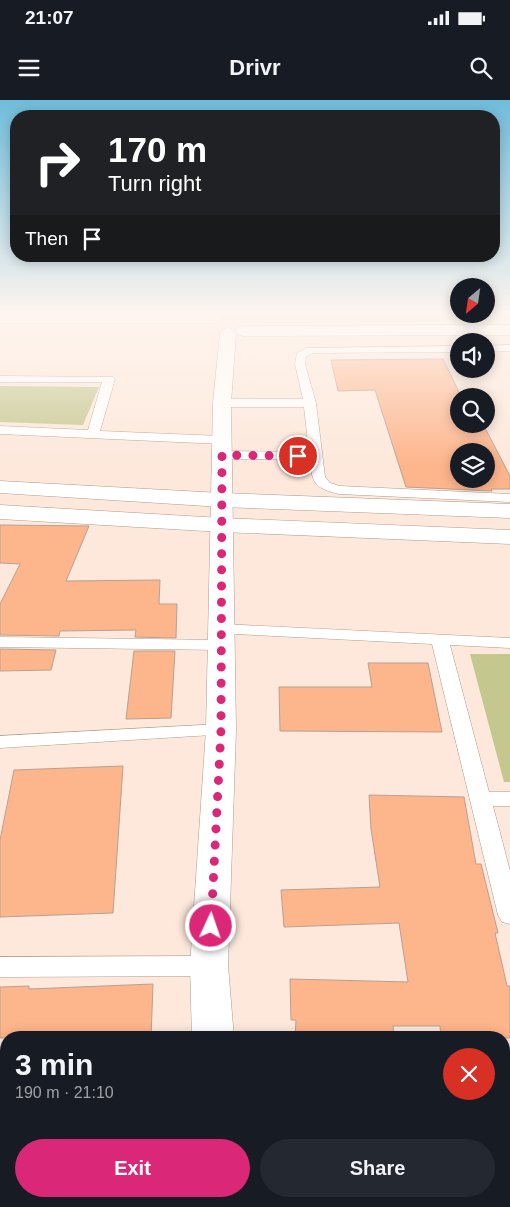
<!DOCTYPE html>
<meta charset="utf-8">
<style>
:root{--surface:#171b24;--page:#242831;--text:#f1f3f6;--muted:#9ea1a6;--accent:#db2777}
body{margin:0;font-family:Arial,sans-serif;background:var(--page);color:var(--text);height:100vh;display:flex;flex-direction:column;font-size:19px;white-space:nowrap}
*{box-sizing:border-box;margin:0}
p{font-size:16px;color:var(--muted)}
.icon{flex:none;width:28px;height:28px;fill:none;stroke:currentColor;stroke-width:2;stroke-linecap:round;stroke-linejoin:round}
.map{position:relative;flex:1;overflow:hidden}
.sheet{position:absolute;left:0px;top:931px;width:510px;height:176px;display:flex;flex-direction:column;background:var(--surface);border-radius:20px 20px 0 0;box-shadow:0 2px 12px #0003}
.sheet>*{flex:none}
.guide{position:absolute;left:10px;top:10px;width:490px;height:152px;border-radius:20px;box-shadow:0 2px 12px #0003;background:#202124;color:#fff;overflow:hidden}
.needle{width:32px;rotate:209deg}
.fabs{position:absolute;left:450px;top:178px;display:grid;gap:10px}
.fabs a{display:grid;place-items:center;width:45px;height:45px;border-radius:50%;background:var(--surface);box-shadow:0 2px 12px #0003;font-size:25px}
.pin{position:absolute;display:grid;place-items:center;width:42px;height:42px;color:#fff;margin:-21px;border:2px solid #fff;border-radius:50%;box-shadow:0 1px 5px #0007}
.me{position:absolute;width:55px;margin:-28px;rotate:3deg;stroke-linejoin:round;filter:drop-shadow(0 0 4px #0008)}
.turn{display:flex;align-items:center;gap:18px;height:105px;padding:0 15px;font-size:22px}
.turn .icon{width:65px;height:65px;stroke-width:2.5}
.turn b{display:block;font-size:35px;line-height:42px}
.then{display:flex;align-items:center;height:48px;padding:0 15px;background:#0003;gap:10px;font-size:19px}
.round{display:grid;place-items:center;flex:none;width:52px;height:52px;border-radius:26px;background:var(--page)}
.head{display:flex;align-items:center;justify-content:space-between;height:85px;padding:0 15px}
h1{font-size:30px;font-weight:600;line-height:38px}
.cta{display:flex;gap:10px;margin-top:auto;padding:10px 15px}
.cta a{flex:1;height:58px;border-radius:30px;background:var(--accent);color:#fff;font-size:20px;font-weight:600;line-height:58px;text-align:center}
.cta a+a{background:var(--page);color:var(--text)}
.status{display:flex;justify-content:space-between;align-items:center;height:35px;padding:0 25px;background:var(--surface);direction:ltr}
.status svg{height:14px;fill:currentColor}
header{display:flex;justify-content:space-between;align-items:center;height:65px;padding:0 15px;background:var(--surface);font-size:22px;font-weight:600}
.map>svg:first-child{display:block}
</style>
<div class="status"><b>21:07</b><svg viewBox="0 0 49 12"><path d="M0 12V9h3v3zM5 12V6h3v6zM10 12V3h3v9zM15 12V0h3v12zM26 1h20v11H26zM47 4h2v5h-2z"/></svg></div>
<header><svg class="icon" aria-label="menu" viewBox="0 0 24 24"><path d="M4 6h16M4 12h16M4 18h16"/></svg>Drivr<svg class="icon" aria-label="search" viewBox="0 0 24 24"><circle cx="10" cy="10" r="6"/><path d="M15 15l6 6"/></svg></header>
<div class="map">
<svg width="510" height="1107" viewBox="0 0 510 1107">
<rect width="100%" height="100%" fill="#fde8db"/>
<!-- green -->
<path fill="#c4c78e" d="M0,286L99,287L83,325L0,322Z
M470,554H510V682H504Z"/>
<!-- building -->
<path fill="#fdb58c" stroke="#b9a092" fill-rule="evenodd" d="M443,259L461,296H459V324H483L510,376V389H491L492,391L406,387L375,290L338,291L331,260ZM459,351H486V379H459Z
M0,425L89,426L66,481L160,480L159,504H177L176,538L135,537L136,530L60,531L59,536L0,535V504L20,464L0,463Z
M0,549L56,550L51,570L0,571Z
M134,551H175L171,618L126,619Z
M368,563H428L442,632L280,631L279,587H372Z
M123,666L113,813L0,817V740L14,670Z
M369,695L464,697L476,764H481L498,833H495L507,886H510V938H441L440,926H393L394,938H295L296,920H291L290,879L408,882L399,823L284,827L281,790L380,787L371,729Z
M153,884L151,938H0V887L29,886V889Z"/>
<g fill="none" stroke-linecap="round" stroke-linejoin="round">
<!-- lane casing -->
<g stroke="#b19a8a" stroke-width="1">
<path id="lane" d="M510,245V251L486,252V246Z
M459,246V252L313,253L306,257L305,264L316,303L325,377L330,383L340,386L510,394V402L339,394C315,388 312,384 310,360L222,359L216,355L222,351L309,352L304,307H222L216,303L222,299H303L295,264L297,253L307,248Z
M0,276L113,277L115,279L100,331L222,336L228,340L222,344L0,334V326L88,330L102,282H0Z
M221,524L510,538V548L450,545L489,692H510V706H493L510,771V824L502,822L498,815L432,544L215,533L213,529L215,525Z
M0,537L222,540L228,541L231,545L228,549L222,550L0,547Z
M221,624L228,626L231,630L228,634L0,648V636Z
M209,856L218,859L221,866L218,873L209,876L0,877V857Z"/>
</g>
<!-- street casing -->
<g stroke="#b19a8a" stroke-width="1">
<path id="street" d="M486,211H493L497,217L494,220H484L479,214H486Z
M0,381L222,393L510,404V418L222,407L0,393Z
M0,405L222,418L510,430V444L222,432L0,419Z"/>
</g>
<!-- secondary casing -->
<g stroke="#b19a8a" stroke-width="1">
<path id="secondary" d="M0,213H215L220,215L223,218L220,221L215,223H0Z
M510,225V235L243,236L237,234L235,231L237,228L243,226Z
M228,228L234,230L236,233L231,303L236,630L228,866L234,938H192L190,866L206,630L213,303L220,233L222,230Z
M198,1101H246L247,1107H199Z"/>
</g>
<!-- lane -->
<use href="#lane" fill="#fff" fill-rule="evenodd"/>
<!-- street -->
<use href="#street" fill="#fff" fill-rule="evenodd"/>
<!-- secondary -->
<use href="#secondary" fill="#fff" fill-rule="evenodd"/>
</g>
<!-- sky -->
<linearGradient id="sky" x2="0" y2="1"><stop stop-color="#6fbcdb"/><stop offset="0.58" stop-color="#fef5ef"/><stop offset="1" stop-color="#fef5ef" stop-opacity="0"/></linearGradient>
<rect width="510" height="366" fill="url(#sky)"/>
<g fill="none" stroke-linecap="round" stroke-linejoin="round">
<!-- route -->
<path stroke="#db2777" stroke-width="9" stroke-dasharray="0 16.2" d="M211,826L221,630L222,355L298,356"/>
</g>
</svg>
<div class="fabs">
<a><svg class="needle" viewBox="-14 -14 28 28"><path d="M0-13l5 13h-10z" fill="#e53935"/><path d="M0 13l5-13h-10z" fill="#9ea1a6"/></svg></a>
<a><svg class="icon" aria-label="sound" viewBox="0 0 24 24"><path d="M4 9h4l5-4v14l-5-4H4zM17 9q2 3 0 6"/></svg></a>
<a><svg class="icon" aria-label="search" viewBox="0 0 24 24"><circle cx="10" cy="10" r="6"/><path d="M15 15l6 6"/></svg></a>
<a><svg class="icon" aria-label="layers" viewBox="0 0 24 24"><path d="M12 4l9 5-9 5-9-5zM3 14l9 5 9-5"/></svg></a>
</div>
<div class="pin" style="left:298px;top:356px;background:#d93025"><svg class="icon" aria-label="arrive" viewBox="0 0 24 24"><path d="M6 21V4h12l-3 4 3 4H6"/></svg></div>
<svg class="me" style="left:211px;top:826px" viewBox="-20 -20 40 40"><circle r="17" fill="#db2777" stroke="#fff" stroke-width="3"/><path d="M0-11L8 9 0 5-8 9z" fill="#fff"/></svg>
<div class="guide">
<div class="turn"><svg class="icon" aria-label="right" viewBox="0 0 24 24"><path d="M7 20v-9h11M14 6l5 5-5 5"/></svg><div><b>170 m</b>Turn right</div></div>
<div class="then">Then<svg class="icon" aria-label="arrive" viewBox="0 0 24 24"><path d="M6 21V4h12l-3 4 3 4H6"/></svg></div>
</div>
<section class="sheet">
<div class="head"><div><h1>3 min</h1><p>190 m · 21:10</p></div><a class="round" style="background:#d93025;color:#fff"><svg class="icon" aria-label="close" viewBox="0 0 24 24"><path d="M6 6l12 12M18 6L6 18"/></svg></a></div>
<div class="cta"><a>Exit</a><a>Share</a></div>
</section>
</div>
